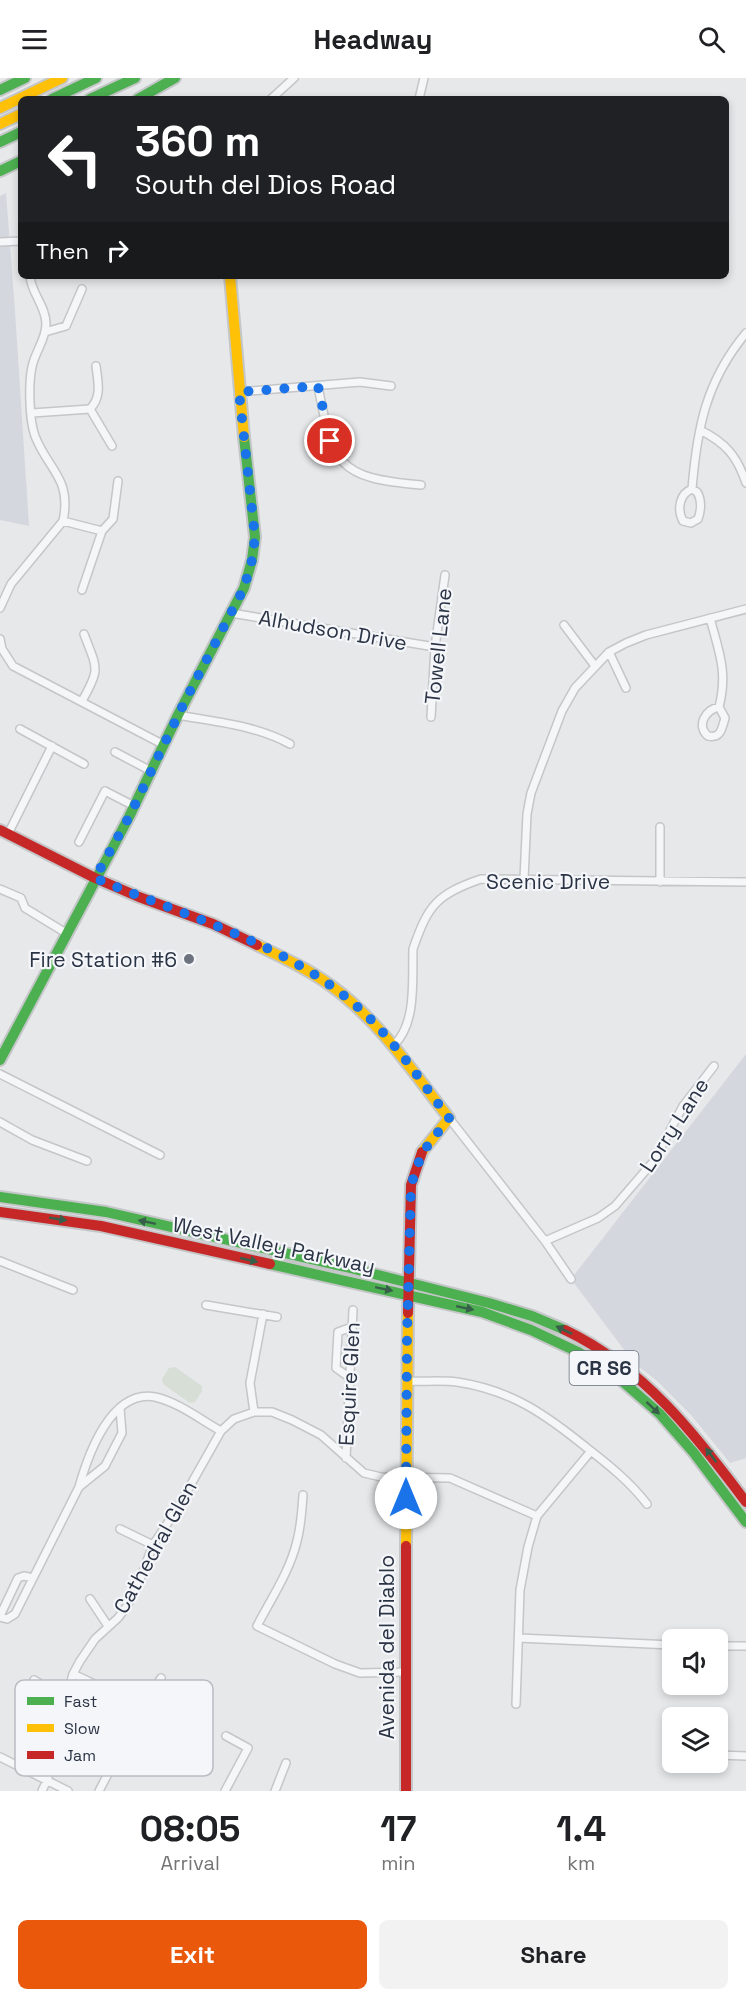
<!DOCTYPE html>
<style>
:root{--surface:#fff;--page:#f2f2f2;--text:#202124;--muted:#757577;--accent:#ea580c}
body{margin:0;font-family:"Space Grotesk",sans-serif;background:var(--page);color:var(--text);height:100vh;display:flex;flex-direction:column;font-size:22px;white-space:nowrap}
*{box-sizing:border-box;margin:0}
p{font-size:20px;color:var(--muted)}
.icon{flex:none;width:33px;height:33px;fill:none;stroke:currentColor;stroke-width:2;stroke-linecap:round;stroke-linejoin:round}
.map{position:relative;height:1713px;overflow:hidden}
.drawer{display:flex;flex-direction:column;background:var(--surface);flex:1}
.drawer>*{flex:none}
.guide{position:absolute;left:18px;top:18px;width:711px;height:183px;border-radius:9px;box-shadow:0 3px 9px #0003;background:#202124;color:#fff;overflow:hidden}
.controls{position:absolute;left:662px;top:1551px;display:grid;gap:12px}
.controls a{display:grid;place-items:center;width:66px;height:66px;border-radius:9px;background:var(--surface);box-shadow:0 3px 9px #0003;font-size:30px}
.pin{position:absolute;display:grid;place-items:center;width:51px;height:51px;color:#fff;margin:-26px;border:3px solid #fff;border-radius:50%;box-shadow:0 2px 6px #0007}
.me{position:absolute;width:66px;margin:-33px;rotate:0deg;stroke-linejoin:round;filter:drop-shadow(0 0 4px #0008)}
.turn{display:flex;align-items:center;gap:21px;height:126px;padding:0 18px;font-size:27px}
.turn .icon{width:78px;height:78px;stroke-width:2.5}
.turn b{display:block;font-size:42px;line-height:51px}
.then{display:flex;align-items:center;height:57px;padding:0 18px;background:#0003;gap:12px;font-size:22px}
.eta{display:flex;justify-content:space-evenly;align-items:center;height:102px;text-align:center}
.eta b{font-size:36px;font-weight:700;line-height:42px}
.cta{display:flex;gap:12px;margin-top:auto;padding:12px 18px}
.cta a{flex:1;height:69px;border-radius:9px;background:var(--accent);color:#fff;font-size:24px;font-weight:700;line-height:69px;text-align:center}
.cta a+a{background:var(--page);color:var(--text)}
header{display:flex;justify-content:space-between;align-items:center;height:78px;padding:0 18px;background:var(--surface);font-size:27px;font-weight:700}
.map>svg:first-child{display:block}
</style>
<header><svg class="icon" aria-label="menu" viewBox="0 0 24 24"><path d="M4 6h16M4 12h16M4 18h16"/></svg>Headway<svg class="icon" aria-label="search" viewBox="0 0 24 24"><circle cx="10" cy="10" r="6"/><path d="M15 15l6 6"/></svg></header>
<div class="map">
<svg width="746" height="1713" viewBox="0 0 746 1713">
<rect width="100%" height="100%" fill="#e6e8ea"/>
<!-- built -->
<path fill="#d4d7dd" d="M6,115L15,233L29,448L0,442V118Z
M746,976V1380L730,1385L692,1338L656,1302L634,1285L571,1201Z"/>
<!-- green -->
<path fill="#d6ded6" d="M175,1289L202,1308V1313L195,1324L190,1325L163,1306L162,1301L169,1290Z"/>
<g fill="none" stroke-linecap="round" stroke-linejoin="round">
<!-- street casing -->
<g stroke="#c4c6c8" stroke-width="10">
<path id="street" d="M271,21L294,0
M419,21L424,0
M0,164L21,163
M45,254L66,248L82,211
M318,308C333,387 337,400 421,407
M239,314L360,304L391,308
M90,331C102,319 98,304 96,288
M32,335L90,331L112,368
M700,352C726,365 737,378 746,405
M692,411C697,350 706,303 746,255
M692,411L697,414C702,422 701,433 698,441L691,445L683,443C677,432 679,416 692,411Z
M63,443L102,453L82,512
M102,453L113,441L118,403
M0,530L11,506L63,443C72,400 48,392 35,358C29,342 28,301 33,285C37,271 46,260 46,246C46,228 31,215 30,198
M231,535L435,569
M710,540C719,574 728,594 719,629
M564,547L595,588
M0,561L2,571L13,588L164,667
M609,574L626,610
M82,623C101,590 97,591 84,556
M719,629L725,640C722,650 721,661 708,658C696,648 705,632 719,629Z
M178,637C216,644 255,647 290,666
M431,639L435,569L445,497
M20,651L84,686
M115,674L151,693
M8,756L52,668
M79,764L105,713L134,728
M524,801L527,736L531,715L562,633L575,610L609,574L626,565L646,557L746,531
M660,804V749
M0,811L21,820L25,830L66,855
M394,967C417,945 412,901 413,871C428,827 437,816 481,801L746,804
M0,996L160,1077
M449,1040L545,1163L571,1201
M0,1044L32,1062L87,1083
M545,1163L598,1140L615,1128L653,1084L683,1028L714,988
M0,1183L73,1212
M206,1227L277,1239
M350,1300L336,1290L338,1254L352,1249
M406,1303C423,1304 441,1302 457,1304C511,1312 545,1336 587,1370C609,1387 630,1404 647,1426
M254,1334L250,1305L263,1236
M346,1380L353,1232
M79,1409L105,1388L122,1355L120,1330
M303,1417C302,1432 301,1448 297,1463C290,1493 271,1521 257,1548L335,1586L360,1595L406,1594
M120,1451L153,1467
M90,1521L108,1548
M0,1538L18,1500L24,1498L33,1500
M0,1539L7,1541L15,1536L79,1409C88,1377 111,1311 155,1319C178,1324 201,1342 221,1353
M519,1560L672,1567
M717,1568H746
M73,1596L126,1621
M34,1602L66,1620
M516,1626L520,1512L528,1469L537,1438L591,1373
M717,1677L746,1678
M0,1679L68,1713
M42,1713L47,1702L55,1678L62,1636L73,1596L80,1583L95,1561L118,1540L127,1528L137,1509L153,1467L177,1431L221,1353L234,1341L254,1334H272L292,1342L321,1357L364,1395L381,1399L450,1400L537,1438
M99,1713L143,1629L161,1600
M225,1713L248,1670L226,1658
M275,1713L286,1685"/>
</g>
<!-- fast casing -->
<g stroke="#c4c6c8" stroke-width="14">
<path id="fast" d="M0,12L25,0
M52,21L96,0
M90,21L135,0
M138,21L175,0
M0,64L21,54
M0,93L21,83
M0,982L129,739L178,637L244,510L252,482L255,459L244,359
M0,1119L106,1134L350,1190L489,1225L532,1238L565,1252
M270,1186L482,1234L531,1252L578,1274L621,1302L660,1336L694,1375L746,1444"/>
</g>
<!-- slow casing -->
<g stroke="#c4c6c8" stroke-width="14">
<path id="slow" d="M0,30L62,0
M0,46L21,36
M230,198L244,359
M257,867C282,879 308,891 330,907C379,942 412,993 449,1040L422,1074
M406,1468L408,1235"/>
</g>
<!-- jam casing -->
<g stroke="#c4c6c8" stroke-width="14">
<path id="jam" d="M0,752L95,800L139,819L213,846L257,867
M0,1134L101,1148L270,1186
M408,1235L411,1107L422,1074
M565,1252C643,1289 696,1357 746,1424
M406,1468V1713"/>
</g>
<!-- street -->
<use href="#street" stroke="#f5f6f7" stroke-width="7"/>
<!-- fast -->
<use href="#fast" stroke="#4caf50" stroke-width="10"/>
<!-- slow -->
<use href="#slow" stroke="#ffc107" stroke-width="10"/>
<!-- jam -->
<use href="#jam" stroke="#c62828" stroke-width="10"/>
</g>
<!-- one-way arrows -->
<defs><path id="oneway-solid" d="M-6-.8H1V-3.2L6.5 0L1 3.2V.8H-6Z" transform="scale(1.5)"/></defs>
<g fill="#375f49">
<use href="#oneway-solid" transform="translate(58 1141) rotate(9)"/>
<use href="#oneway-solid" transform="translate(147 1144) rotate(-168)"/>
<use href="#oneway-solid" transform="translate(249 1182) rotate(13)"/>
<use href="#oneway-solid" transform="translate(384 1211) rotate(12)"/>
<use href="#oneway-solid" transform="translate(465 1230) rotate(12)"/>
<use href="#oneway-solid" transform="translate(564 1252) rotate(-154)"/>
<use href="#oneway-solid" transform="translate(653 1330) rotate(43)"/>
<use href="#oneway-solid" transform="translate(711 1377) rotate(-127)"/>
</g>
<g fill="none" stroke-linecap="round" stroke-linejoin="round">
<!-- route -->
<path stroke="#1a73e8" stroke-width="10" stroke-dasharray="0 18" d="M330,363L318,308L239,314L255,459L252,482L244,510L185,623L129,739L95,800C181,837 281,863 353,925C391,957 419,1001 449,1040L422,1075L411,1107L407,1261L406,1420"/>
</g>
<!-- markers -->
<circle fill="#6c737f" stroke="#f4f6f9" stroke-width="2" cx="189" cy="881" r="6"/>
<g text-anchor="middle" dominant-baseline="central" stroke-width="4.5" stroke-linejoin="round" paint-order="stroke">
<!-- shield labels -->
<rect fill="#f4f6f9" stroke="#676e7b" stroke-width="1.5" x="569.5" y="1273" width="69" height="34" rx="4.5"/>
<g font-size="20" font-weight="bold" fill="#2b3445">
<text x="604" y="1290">CR S6</text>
</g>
<!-- street labels -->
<g font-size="21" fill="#2b3445" stroke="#f4f6f9">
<text transform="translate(333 552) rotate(10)">Alhudson Drive</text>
<text transform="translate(438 568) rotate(-84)">Towell Lane</text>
<text x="548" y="803">Scenic Drive</text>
<text transform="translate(674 1047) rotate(-57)">Lorry Lane</text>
<text transform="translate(274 1167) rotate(12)">West Valley Parkway</text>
<text transform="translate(349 1306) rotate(-87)">Esquire Glen</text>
<text transform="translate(155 1469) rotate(-61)">Cathedral Glen</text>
<text transform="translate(386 1569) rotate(-90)">Avenida del Diablo</text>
</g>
<!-- poi labels -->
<g font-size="21" fill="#2b3445" stroke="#f4f6f9" text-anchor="end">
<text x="177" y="881">Fire Station #6</text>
</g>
</g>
<!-- legend -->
<rect x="15" y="1602" width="198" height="96" rx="9" fill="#f4f6f9" stroke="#b8bcc3" stroke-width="1.5"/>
<rect x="27" y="1619" width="27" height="8" fill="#4caf50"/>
<rect x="27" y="1646" width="27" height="8" fill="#ffc107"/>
<rect x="27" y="1673" width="27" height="8" fill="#c62828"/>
<g font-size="16" fill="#2b3445">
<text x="64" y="1629">Fast</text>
<text x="64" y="1656">Slow</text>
<text x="64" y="1683">Jam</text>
</g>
</svg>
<div class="controls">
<a><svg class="icon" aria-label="sound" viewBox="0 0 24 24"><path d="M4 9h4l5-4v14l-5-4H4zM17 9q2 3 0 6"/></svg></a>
<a><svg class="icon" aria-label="layers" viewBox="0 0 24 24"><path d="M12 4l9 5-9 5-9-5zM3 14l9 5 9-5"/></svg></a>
</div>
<div class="pin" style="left:330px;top:363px;background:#d93025"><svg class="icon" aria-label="arrive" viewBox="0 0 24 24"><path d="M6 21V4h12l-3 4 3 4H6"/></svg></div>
<svg class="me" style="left:406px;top:1420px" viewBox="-20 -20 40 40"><circle r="19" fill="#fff"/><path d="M0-13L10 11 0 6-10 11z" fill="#1a73e8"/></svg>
<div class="guide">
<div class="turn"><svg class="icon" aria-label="left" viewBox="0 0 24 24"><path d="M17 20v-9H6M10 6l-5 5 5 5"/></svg><div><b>360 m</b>South del Dios Road</div></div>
<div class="then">Then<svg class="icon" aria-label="right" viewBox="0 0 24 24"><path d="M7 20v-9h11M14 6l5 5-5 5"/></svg></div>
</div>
</div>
<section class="drawer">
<div class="eta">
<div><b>08:05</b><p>Arrival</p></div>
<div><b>17</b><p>min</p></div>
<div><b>1.4</b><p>km</p></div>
</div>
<div class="cta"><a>Exit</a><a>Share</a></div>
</section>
